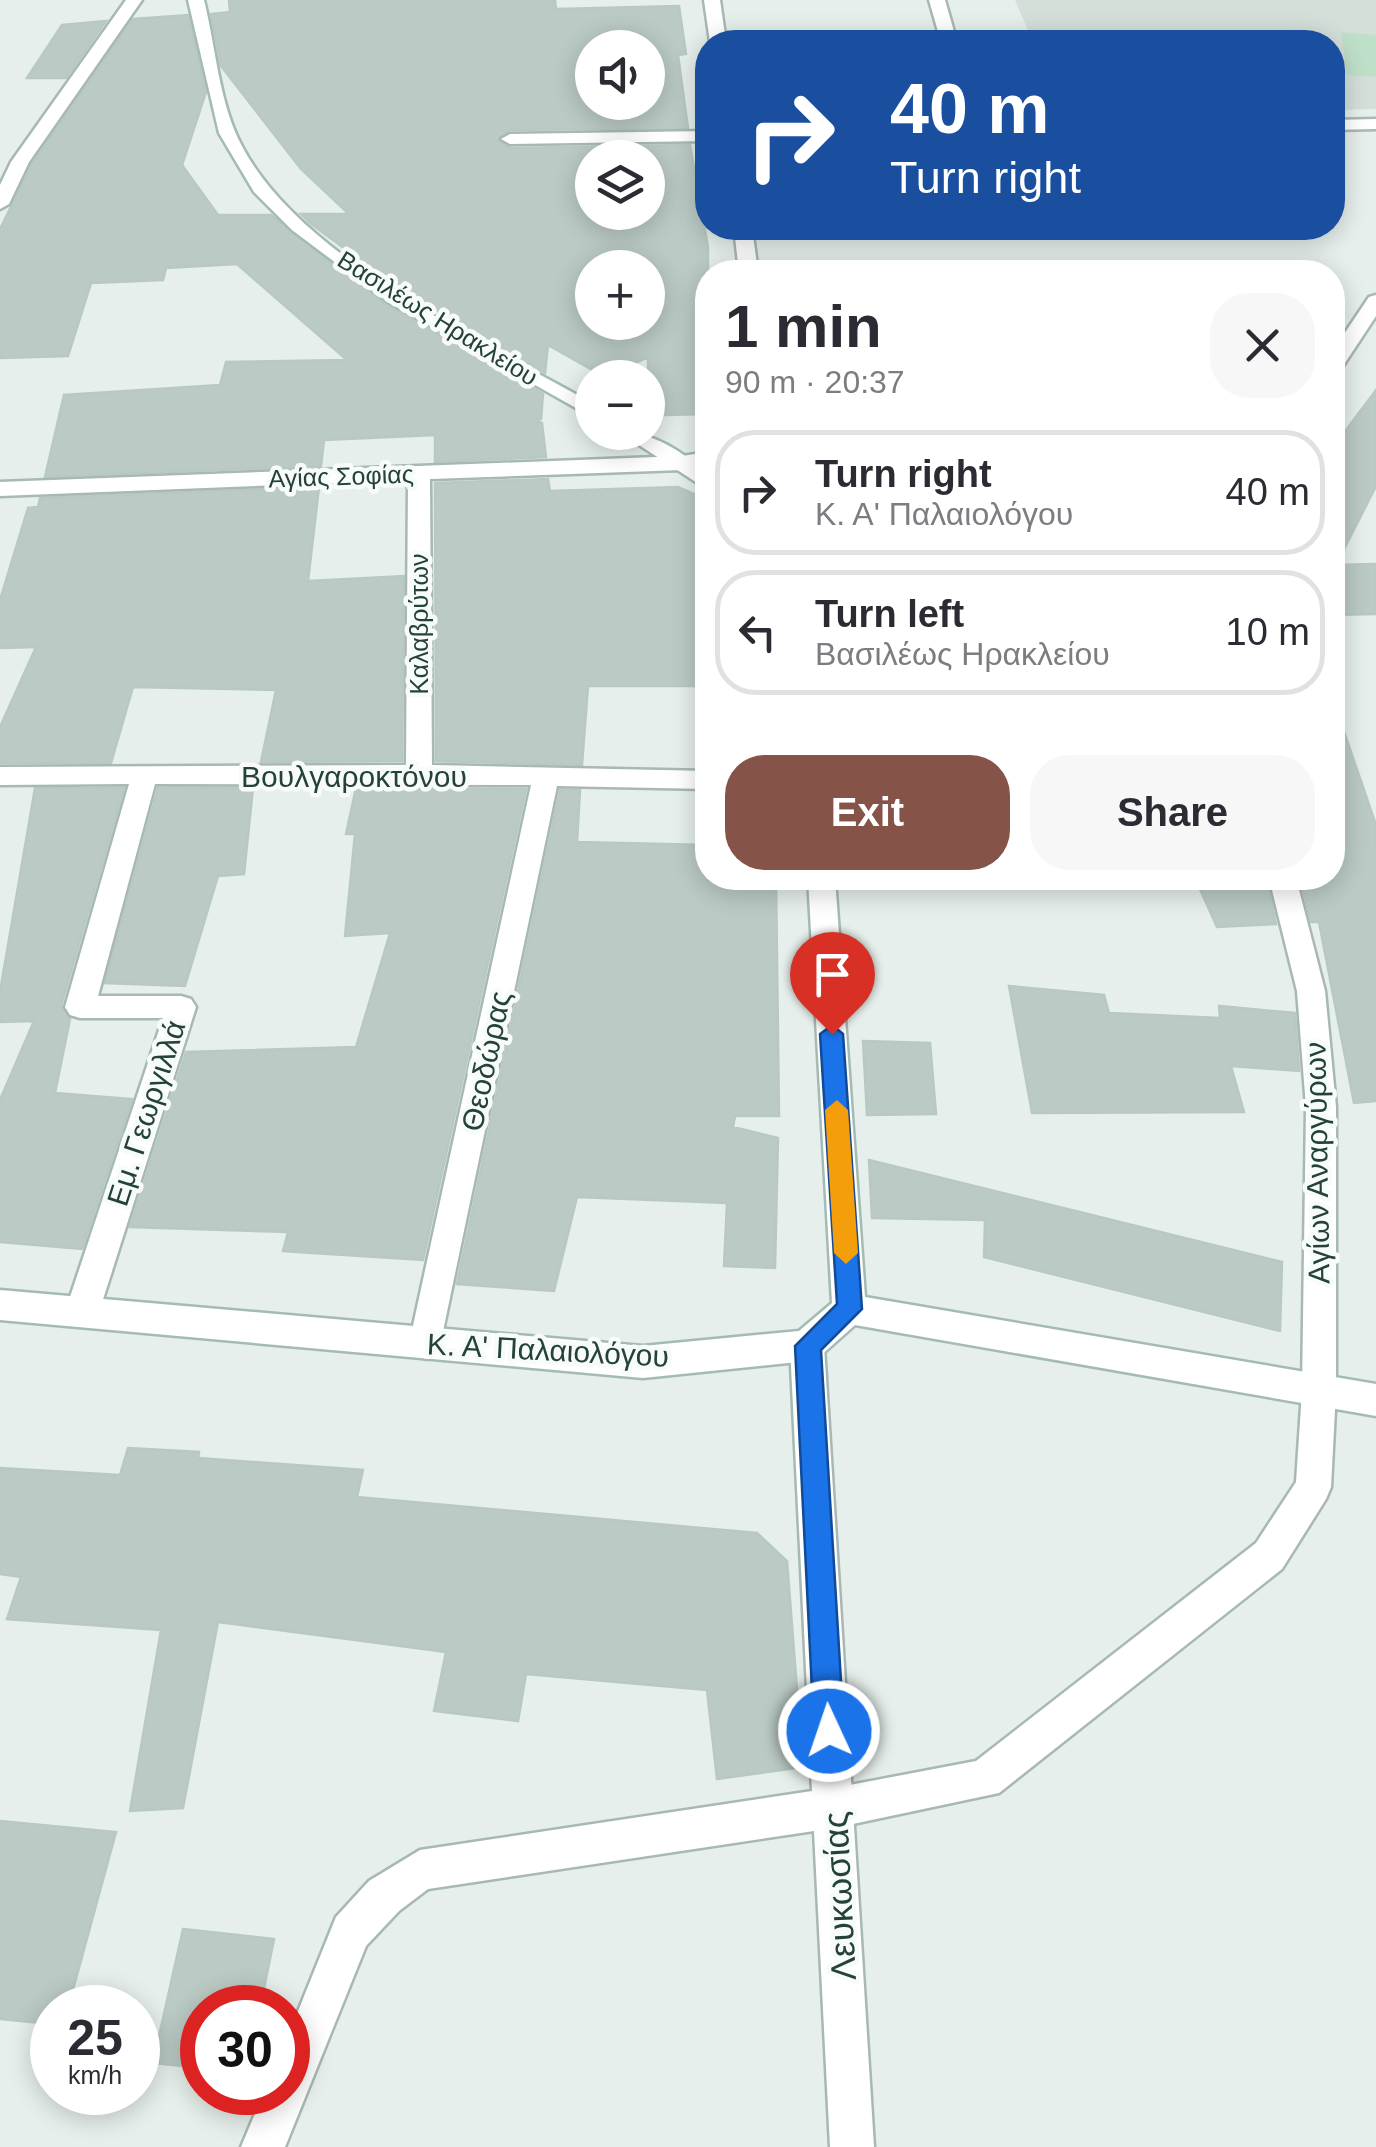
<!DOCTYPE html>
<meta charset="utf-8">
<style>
:root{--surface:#fff;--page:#f7f7f7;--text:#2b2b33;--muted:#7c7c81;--line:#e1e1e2;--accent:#855347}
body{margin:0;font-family:Helvetica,sans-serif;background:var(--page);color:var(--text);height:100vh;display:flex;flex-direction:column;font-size:38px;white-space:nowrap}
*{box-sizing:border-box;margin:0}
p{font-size:32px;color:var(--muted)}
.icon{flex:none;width:55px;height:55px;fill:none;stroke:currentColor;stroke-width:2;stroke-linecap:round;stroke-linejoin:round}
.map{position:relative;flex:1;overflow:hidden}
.side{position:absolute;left:695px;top:260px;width:650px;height:630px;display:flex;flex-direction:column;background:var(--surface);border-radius:40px;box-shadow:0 5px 25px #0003}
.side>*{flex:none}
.banner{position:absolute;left:695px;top:30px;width:650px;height:210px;border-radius:40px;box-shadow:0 5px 25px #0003;background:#1a4fa0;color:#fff;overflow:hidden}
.buttons{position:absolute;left:575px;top:30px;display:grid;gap:20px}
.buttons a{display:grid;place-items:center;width:90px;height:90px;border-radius:50%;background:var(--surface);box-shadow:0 5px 25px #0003;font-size:50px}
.speed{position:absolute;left:30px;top:1985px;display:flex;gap:20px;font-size:50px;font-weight:700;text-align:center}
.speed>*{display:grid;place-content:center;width:130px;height:130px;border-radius:50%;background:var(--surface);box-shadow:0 5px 25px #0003;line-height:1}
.speed small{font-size:25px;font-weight:400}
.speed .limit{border:15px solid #d22;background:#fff;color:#111}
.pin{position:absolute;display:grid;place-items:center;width:85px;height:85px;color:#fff;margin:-102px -42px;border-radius:50% 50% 50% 0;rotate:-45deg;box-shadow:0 0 10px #0007}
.pin .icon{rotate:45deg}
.me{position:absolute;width:110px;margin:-55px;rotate:357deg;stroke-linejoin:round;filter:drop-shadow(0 0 8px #0008)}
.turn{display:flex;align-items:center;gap:35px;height:210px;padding:0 30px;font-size:45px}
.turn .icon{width:130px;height:130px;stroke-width:2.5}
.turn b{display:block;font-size:70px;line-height:85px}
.round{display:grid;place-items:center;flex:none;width:105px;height:105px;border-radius:40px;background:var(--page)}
.summary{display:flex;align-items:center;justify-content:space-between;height:170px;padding:0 30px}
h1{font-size:60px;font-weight:700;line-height:75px}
.button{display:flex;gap:20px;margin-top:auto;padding:20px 30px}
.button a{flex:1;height:115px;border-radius:40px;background:var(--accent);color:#fff;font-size:40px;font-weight:700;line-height:115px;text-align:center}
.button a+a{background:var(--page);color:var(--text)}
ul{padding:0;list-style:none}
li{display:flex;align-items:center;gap:30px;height:125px;margin:0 20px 15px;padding:0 10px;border:5px solid var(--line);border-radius:40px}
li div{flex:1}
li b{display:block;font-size:38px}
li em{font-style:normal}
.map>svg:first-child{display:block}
</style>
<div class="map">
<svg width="1376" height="2147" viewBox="0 0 1376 2147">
<rect width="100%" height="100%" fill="#e6efeb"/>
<!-- built -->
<path fill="#d4dfda" d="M1015,0H1376V109L1333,110L1332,42H1033Z"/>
<!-- green -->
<path fill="#bfe0c8" d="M1341,32L1376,35V77L1347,75Z"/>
<!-- building -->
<path fill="#bbcac4" stroke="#b8c9c2" stroke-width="2.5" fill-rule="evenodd" d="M229,0H555L556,9L679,6L686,54L678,55L688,128L510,130L497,140L510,148L690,145L708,247V414L664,415L648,406V357L605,377L548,345L545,373L402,291L310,223L301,214H349L301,169L221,66L211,14L230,12ZM592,48H648V102H592ZM592,158H648V212H592ZM592,268H648V322H592Z
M188,15L206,92L182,165L218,215H271L386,305L543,394L541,419H533L542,423L546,457L435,462V435L324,440L321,466L45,477L64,395L220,385L226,362L347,360L237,264L166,268L163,280L91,283L68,356L0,358V229L32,164L133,19Z
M106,21L66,78H27L62,25Z
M1376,390V486L1336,565L1376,564V614L1332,615V449Z
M548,479L550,491L678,487L708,500V686H588L582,765L436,761L435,483Z
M319,487L308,581L404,576L402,761L261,762L276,690L133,687L111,763H0V727L36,647L0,648V600L28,508L38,507L40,498Z
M1340,720L1376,825V1101L1354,1103L1319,922H1311L1300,878H1332V721Z
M35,788H124L61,1006L70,1019L55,1093L132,1099L82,1249L0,1242V1100L34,1021L0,1022V992Z
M158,788H253L244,874L218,876L185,986L105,983Z
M356,788L526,789L423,1260L283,1251L288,1232L130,1227L186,1052L356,1047L390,933L345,936L355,834H346Z
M560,790H580L577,842L708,845V878H776L779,1116H735L733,1127L778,1138L775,1268L724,1266L727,1203L577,1197L554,1291L457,1284Z
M1195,878H1266L1276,924L1217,927Z
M1009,986L1104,995L1109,1013L1220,1018L1219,1006L1295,1013L1299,1071L1231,1066L1244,1112L1032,1113Z
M863,1041L930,1043L936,1114L867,1115Z
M869,1160L1282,1262L1280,1331L984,1257L985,1220L872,1218Z
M128,1448L199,1452L198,1458L363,1470L357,1497L757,1533L787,1561L803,1767L717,1779L707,1690L526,1674L518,1721L434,1711L446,1652L218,1622L183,1808L130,1811L161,1630L7,1619L21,1577L0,1574V1468L120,1475Z
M0,1821L116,1832L68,2008H52V2024L0,2019Z
M183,1929L274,1939L260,2008H202V2068L153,2063Z"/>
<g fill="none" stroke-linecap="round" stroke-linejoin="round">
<!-- lane casing -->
<g stroke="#a8b8b2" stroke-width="5">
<path id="lane" d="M929,0H945L957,42H941Z
M1269,878H1296L1325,991L1336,1107V1391L1331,1487L1326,1499L1282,1569L999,1793L834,1828L820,1822L814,1808L820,1794L834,1788L976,1761L1256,1543L1296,1482L1302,1391L1306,1107L1297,991Z"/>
</g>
<!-- street casing -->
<g stroke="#a8b8b2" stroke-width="5">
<path id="street" d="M126,0H142L29,162L9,204L0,209V185L11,162Z
M704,0H720L726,42H710Z
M1376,119V129L1332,130V120Z
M708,131V141L510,144L501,139L510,134Z
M734,228H752L758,272H739Z
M1376,295V316L1339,372L1332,374V352L1369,297Z
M708,452V465L682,470L430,479L432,765L708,771V789L557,786L438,1355L426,1359L414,1355L409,1344L531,785L155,784L98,996H181L191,999L196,1007L99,1312L94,1323L82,1327L70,1323L65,1312L163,1018H80L70,1015L65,1007L129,784L0,785V767L406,765L408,480L0,496V482L682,456Z
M807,1331L819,1335L824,1346L874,2147H830L814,1831L428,1889L399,1911L366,1946L285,2147H241L264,2092H288V2036L336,1917L369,1881L420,1850L812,1791L790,1346L795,1335Z"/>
</g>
<!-- secondary casing -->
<g stroke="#a4bbb3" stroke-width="5">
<path id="secondary" d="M188,0H204C216,48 219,105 243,148C302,259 485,343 592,403V417L388,302L292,230L254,192L219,133Z
M619,432C654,432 680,451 708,473V490Z
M808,878H835L865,1297L1376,1384V1416L855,1325L819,1357L807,1361L643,1378L0,1320V1290L643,1346L799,1331L832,1303Z"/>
</g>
<!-- lane -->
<use href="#lane" fill="#fff" fill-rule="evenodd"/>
<!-- street -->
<use href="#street" fill="#fff" fill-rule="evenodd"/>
<!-- secondary -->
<use href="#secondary" fill="#fff" fill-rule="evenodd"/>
</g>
<!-- route -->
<path fill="#1a73e8" stroke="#114b97" stroke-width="2.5" d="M832,1025L843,1034L862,1309L821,1350L844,1731L840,1741L829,1746L819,1741L814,1731L795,1346L837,1304L820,1034Z"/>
<!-- slow -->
<path fill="#f59e0b" d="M837,1100L848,1110L858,1253L846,1264L834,1253L825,1110Z"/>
<g text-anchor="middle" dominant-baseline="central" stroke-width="9" stroke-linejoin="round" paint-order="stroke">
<!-- far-street labels -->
<g font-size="25" fill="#24423a" stroke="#f7fbf9">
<text transform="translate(438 318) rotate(32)">Βασιλέως Ηρακλείου</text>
<text transform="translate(341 476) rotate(-2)">Αγίας Σοφίας</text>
<text transform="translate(419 624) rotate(-90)">Καλαβρύτων</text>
</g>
<!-- street labels -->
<g font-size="30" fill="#24423a" stroke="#f7fbf9">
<text x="354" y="776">Βουλγαροκτόνου</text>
<text transform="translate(486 1061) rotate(-78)">Θεοδώρας</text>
<text transform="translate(146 1113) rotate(-72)">Εμ. Γεωργιλλά</text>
<text transform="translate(1317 1163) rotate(-91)">Αγίων Αναργύρων</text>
<text transform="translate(548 1350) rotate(3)">Κ. Α' Παλαιολόγου</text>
</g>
<!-- near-street labels -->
<g font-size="35" fill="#24423a" stroke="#f7fbf9">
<text transform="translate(839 1896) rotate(-93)">Λευκωσίας</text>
</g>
</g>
</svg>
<div class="buttons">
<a><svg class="icon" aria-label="sound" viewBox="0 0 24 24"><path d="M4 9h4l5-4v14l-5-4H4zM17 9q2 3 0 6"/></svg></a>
<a><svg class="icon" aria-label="layers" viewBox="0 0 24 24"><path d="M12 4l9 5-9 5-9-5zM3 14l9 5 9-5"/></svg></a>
<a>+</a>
<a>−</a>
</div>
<div class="speed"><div>25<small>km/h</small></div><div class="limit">30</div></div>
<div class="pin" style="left:832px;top:1034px;background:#d93025"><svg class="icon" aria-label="arrive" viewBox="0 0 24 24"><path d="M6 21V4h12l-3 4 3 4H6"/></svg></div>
<svg class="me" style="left:829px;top:1731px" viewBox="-20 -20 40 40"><circle r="17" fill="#1a73e8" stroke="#fff" stroke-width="3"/><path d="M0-11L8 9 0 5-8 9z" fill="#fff"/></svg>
<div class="banner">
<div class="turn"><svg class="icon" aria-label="right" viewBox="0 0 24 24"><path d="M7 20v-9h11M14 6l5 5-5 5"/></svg><div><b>40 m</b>Turn right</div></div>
</div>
<section class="side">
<div class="summary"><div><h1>1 min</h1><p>90 m · 20:37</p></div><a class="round"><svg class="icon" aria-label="close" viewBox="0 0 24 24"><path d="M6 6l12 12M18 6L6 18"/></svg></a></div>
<ul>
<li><svg class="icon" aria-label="right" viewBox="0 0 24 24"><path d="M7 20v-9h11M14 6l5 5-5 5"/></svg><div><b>Turn right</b><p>Κ. Α' Παλαιολόγου</p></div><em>40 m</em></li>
<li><svg class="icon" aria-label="left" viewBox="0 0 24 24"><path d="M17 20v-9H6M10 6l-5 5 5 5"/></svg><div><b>Turn left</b><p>Βασιλέως Ηρακλείου</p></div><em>10 m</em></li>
</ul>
<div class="button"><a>Exit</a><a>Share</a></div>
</section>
</div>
